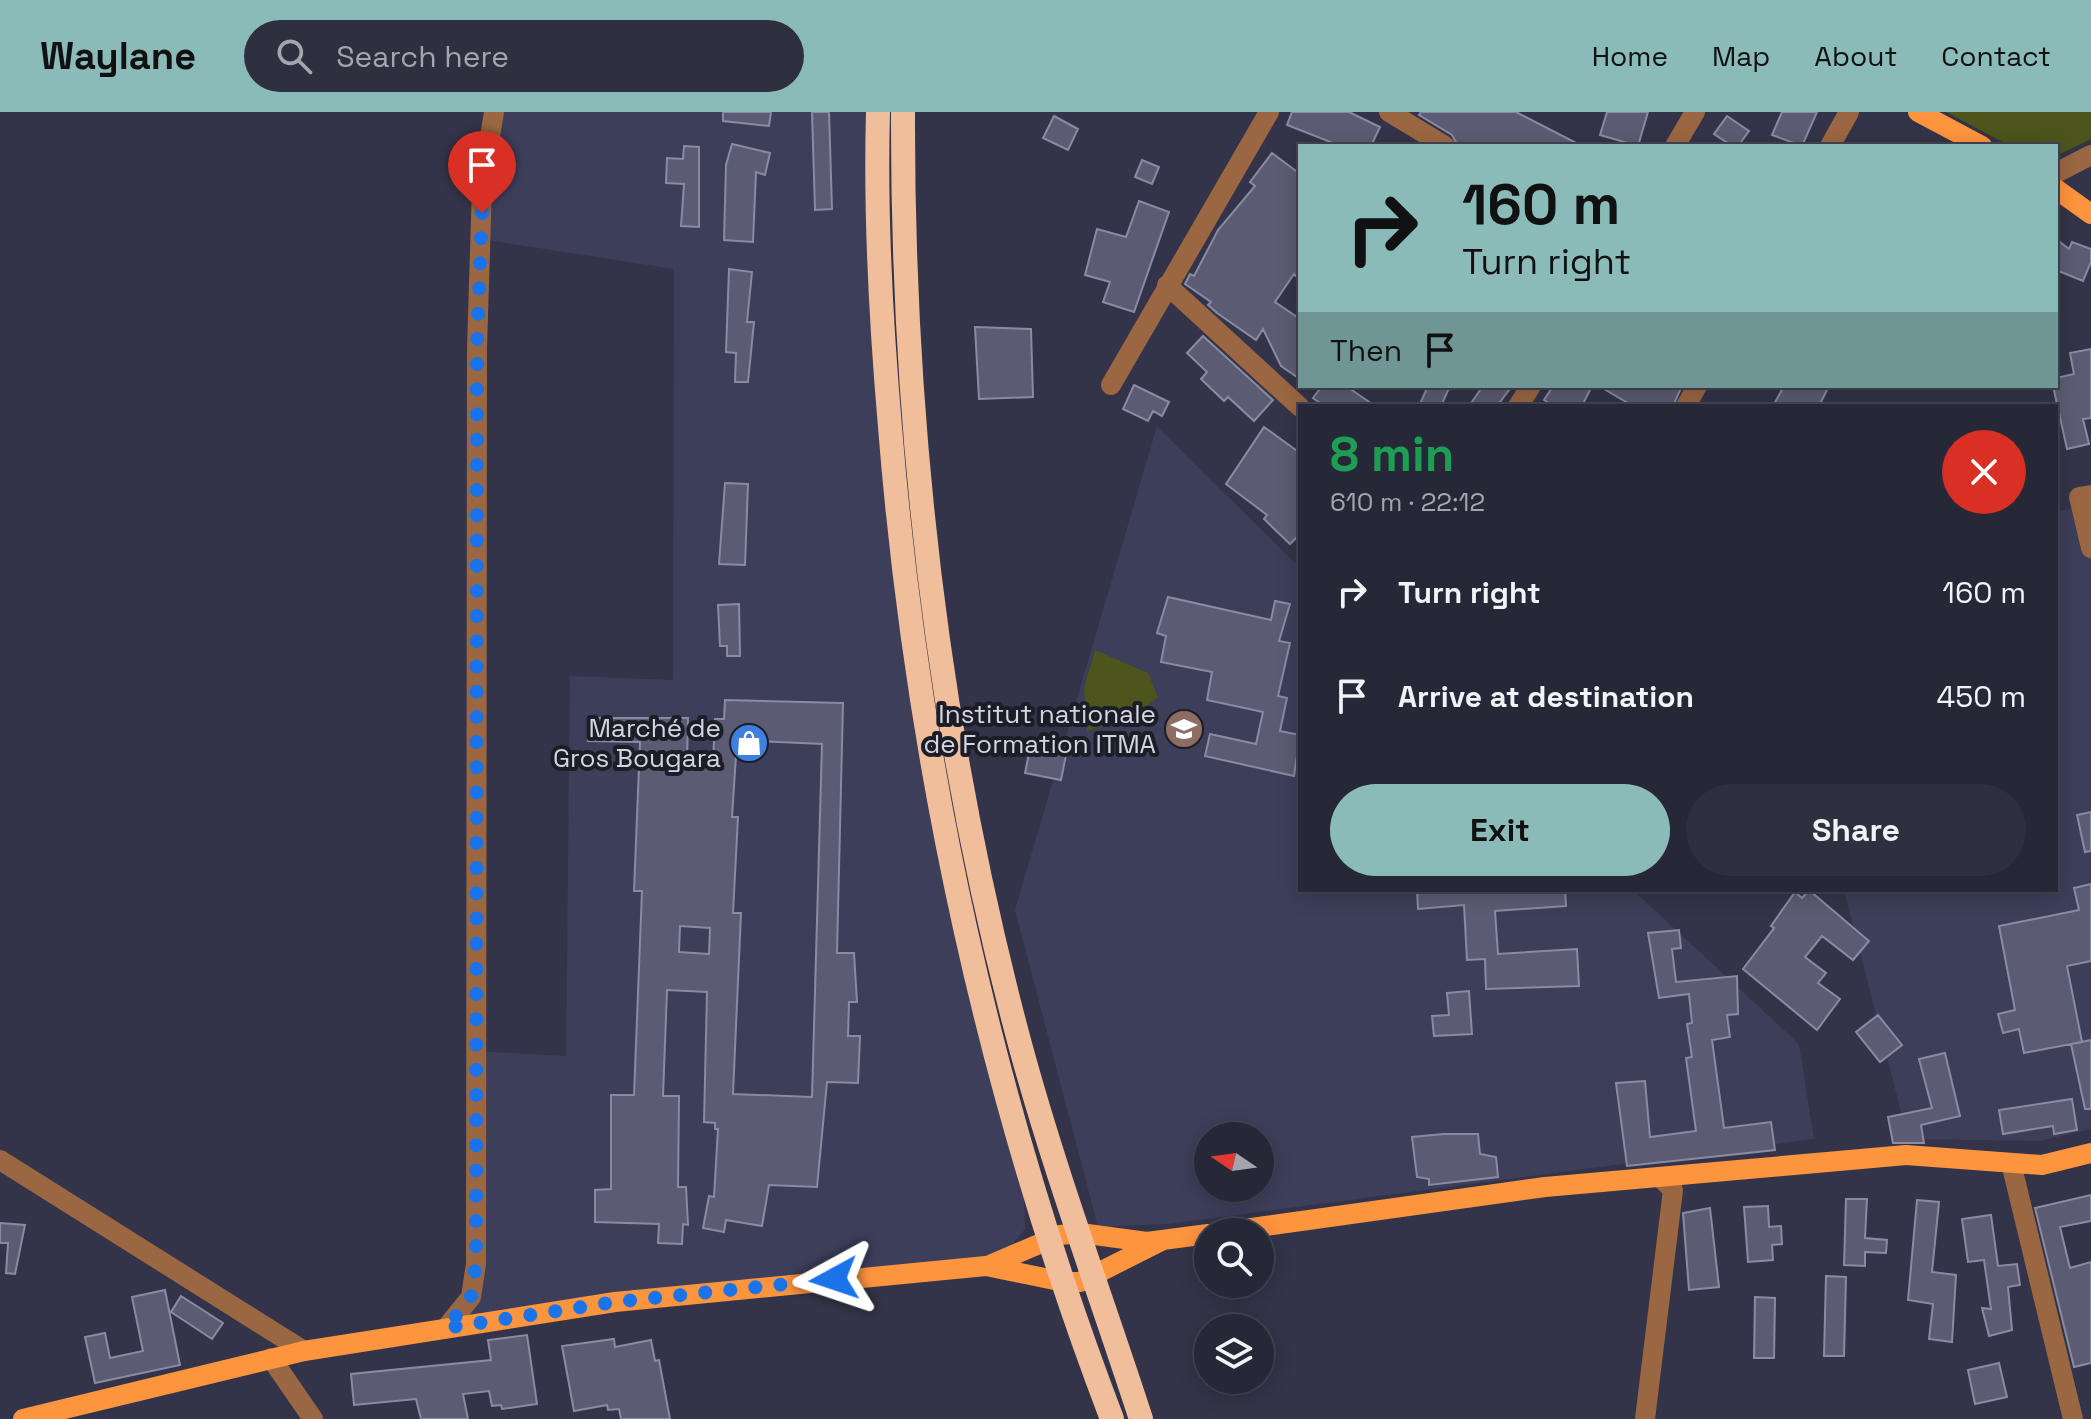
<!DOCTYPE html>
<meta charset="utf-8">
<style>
:root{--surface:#262737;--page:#2e2f3f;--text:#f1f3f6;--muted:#a4a5ad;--line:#424452;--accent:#8bbbb9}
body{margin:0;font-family:"Space Grotesk",sans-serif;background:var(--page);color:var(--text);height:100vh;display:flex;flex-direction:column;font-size:30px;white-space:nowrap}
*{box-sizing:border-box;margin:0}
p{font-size:26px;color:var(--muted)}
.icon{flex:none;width:44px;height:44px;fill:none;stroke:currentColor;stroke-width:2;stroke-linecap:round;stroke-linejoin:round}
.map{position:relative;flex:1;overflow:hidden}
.panel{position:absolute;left:1298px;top:292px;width:760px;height:488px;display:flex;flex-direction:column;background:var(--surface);border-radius:0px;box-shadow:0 4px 20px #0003,0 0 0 2px var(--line)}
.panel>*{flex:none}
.guide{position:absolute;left:1298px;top:32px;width:760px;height:244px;border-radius:0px;box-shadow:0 4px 20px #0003,0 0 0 2px var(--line);background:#8bbbb9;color:#111;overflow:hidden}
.needle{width:52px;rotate:283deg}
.fabs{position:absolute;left:1194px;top:1010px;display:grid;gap:16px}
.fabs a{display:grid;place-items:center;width:80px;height:80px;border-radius:50%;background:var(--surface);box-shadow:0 4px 20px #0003,0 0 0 2px var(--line);font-size:40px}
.pin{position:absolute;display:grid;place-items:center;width:68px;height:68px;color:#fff;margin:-82px -34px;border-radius:50% 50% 50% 0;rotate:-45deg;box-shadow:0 0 8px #0007}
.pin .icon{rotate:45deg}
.me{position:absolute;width:88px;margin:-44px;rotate:265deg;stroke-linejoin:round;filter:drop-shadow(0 0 6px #0008)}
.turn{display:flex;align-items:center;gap:28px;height:168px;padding:0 32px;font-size:36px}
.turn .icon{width:104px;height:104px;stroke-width:2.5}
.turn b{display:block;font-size:56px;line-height:68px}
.then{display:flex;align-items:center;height:76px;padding:0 32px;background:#0003;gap:16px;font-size:30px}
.round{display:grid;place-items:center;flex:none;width:84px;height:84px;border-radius:42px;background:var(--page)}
.headline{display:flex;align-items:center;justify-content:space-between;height:136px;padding:0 32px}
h1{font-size:48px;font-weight:800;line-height:60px;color:#1e9e55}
.action{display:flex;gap:16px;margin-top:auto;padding:16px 32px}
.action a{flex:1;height:92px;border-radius:48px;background:var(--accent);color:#111;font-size:32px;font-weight:800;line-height:92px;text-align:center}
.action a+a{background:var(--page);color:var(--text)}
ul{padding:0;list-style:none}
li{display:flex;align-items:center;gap:24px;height:104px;padding:0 32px}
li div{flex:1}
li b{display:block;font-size:30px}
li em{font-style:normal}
header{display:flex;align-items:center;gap:48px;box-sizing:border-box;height:112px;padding:0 40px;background:var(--accent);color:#111}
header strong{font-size:38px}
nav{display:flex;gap:44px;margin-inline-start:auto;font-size:28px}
.search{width:560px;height:72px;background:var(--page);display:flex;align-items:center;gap:20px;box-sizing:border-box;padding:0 28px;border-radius:44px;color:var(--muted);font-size:30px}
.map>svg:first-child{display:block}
</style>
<header>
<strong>Waylane</strong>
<div class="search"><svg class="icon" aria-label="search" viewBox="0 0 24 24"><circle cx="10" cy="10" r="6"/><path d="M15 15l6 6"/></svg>Search here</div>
<nav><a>Home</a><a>Map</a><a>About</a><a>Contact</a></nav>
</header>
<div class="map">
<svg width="2091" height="1307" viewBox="0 0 2091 1307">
<rect width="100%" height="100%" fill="#333449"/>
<!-- built -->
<path fill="#3d3e59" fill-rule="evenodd" d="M495,0H878L907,490L1023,1047L1025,1117L1010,1135L979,1148L446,1216L476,1152V939L566,944L570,564L673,568L674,157L481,127Z
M1157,314L1300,456V778H1633L1799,932L1814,1027L1167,1112L1098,1115L1015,798ZM1208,1024H1260V1076H1208Z
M2081,394L2091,436V1017L2039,1029L1908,1027L1844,778H2056V400Z"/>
<!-- green -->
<path fill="#4d541c" d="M1946,0H2091V27L2056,44V34H2010Z
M1095,538L1148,561L1158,585L1133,605L1087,619L1084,576Z"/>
<!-- building -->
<path fill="#5b5c73" stroke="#898ba4" stroke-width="2" fill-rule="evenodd" d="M723,0H771L769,14L723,9Z
M812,0H829L832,97L815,98Z
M1292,0H1349L1380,15L1371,34H1331L1333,31L1287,13Z
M1421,0H1516L1582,34H1458L1452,23L1419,3Z
M1607,0H1648L1638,34L1600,23Z
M1782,0H1817L1802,34L1772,23Z
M1054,4L1078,17L1068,38L1043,26Z
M1727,4L1749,19L1738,34H1732L1714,22Z
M732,32L770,41L765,63L756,60L753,130L724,128L726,53Z
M684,34L699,35V115L681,114L684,72L666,71L667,46L683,47Z
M1272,41L1300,62V168L1294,162L1275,190L1300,207V267L1281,254L1263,217L1256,228L1217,201L1208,193L1211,190L1185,172L1190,162L1194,164L1218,118L1255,74L1250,70Z
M1142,48L1159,55L1152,72L1135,65Z
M1139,89L1169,100L1134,200L1103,190L1110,170L1085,163L1097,117L1126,125Z
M2056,127L2069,137L2072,130L2091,137V150L2083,169L2056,158Z
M729,157L752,160L747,210H754L748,270H735L736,241L726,240Z
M975,215L1031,217L1033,285L979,287Z
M1203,224L1273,288L1254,309L1228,285L1224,289L1201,267L1207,260L1187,241Z
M2091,237V306L2083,307L2089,332L2067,337L2053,274L2056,266L2074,262L2070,241Z
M1134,273L1169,290L1162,304L1153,299L1148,309L1123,297Z
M1322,274H1346L1375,294H1324L1313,286Z
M1428,274H1450L1441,294H1419Z
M1483,274H1512L1497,294H1469Z
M1553,274H1592L1582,294H1554L1544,288Z
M1599,274H1682L1673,294H1633Z
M1784,274H1829L1819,294H1773Z
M1264,315L1300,341V422L1290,432L1264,407L1267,403L1226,372Z
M725,371L748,372L745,453L719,452Z
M1168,485L1271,508L1275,489L1290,492L1279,529L1290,531L1278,584L1287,586L1280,619L1300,623L1294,664L1205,644L1210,622L1256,632L1263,600L1207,588L1212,560L1161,550L1166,524L1157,521Z
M739,492L740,544H727V534H720L718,493Z
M725,588L843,591L837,841H854L857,890H849L848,924H860L858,971L827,970L817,1075L769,1073L762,1114L726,1108L724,1120L703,1116L709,1084L714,1085L718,1017H715V1011L704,1010L707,880L667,878L663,984H679L678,1075H686L688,1113L683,1112L682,1132L658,1131L659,1112L595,1110V1078L611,1077V983H634L642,779H634L640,630L588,629V606H688L687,649L713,651L715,607H724ZM737,628L822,632L812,985L733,982L741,801H733L738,705H732ZM680,814L710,816L709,842L679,840Z
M1032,626L1068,633L1061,668L1025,661Z
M2091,700V739L2085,740L2077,703Z
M2091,772V849L2067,854L2082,930L2024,941L2019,917L2003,921L1998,902L2015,898L1999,814L2079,798L2074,776Z
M1417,778H1565L1566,794L1495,799L1498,842L1577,837L1579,874L1486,877L1485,847L1467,848L1464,793L1418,797Z
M1809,778L1869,829L1853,848L1822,824L1805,845L1826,861L1818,871L1840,887L1817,918L1743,857L1774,816L1771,814L1795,780L1802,786Z
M1679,818L1681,836L1672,837L1676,870L1737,864L1738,902L1727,903L1730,925L1712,928L1724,1016L1771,1010L1775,1038L1627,1054L1616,971L1645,969L1650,1025L1696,1019L1686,946L1692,945L1687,912L1692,911L1689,882L1659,886L1648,821Z
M1469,879L1472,922L1434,924L1432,904L1449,903L1447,881Z
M1878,903L1902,933L1880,950L1856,920Z
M2091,928V997H2085L2071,932Z
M1945,941L1960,1004L1921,1013L1924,1031H1893L1888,1005L1932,996L1919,947Z
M2072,987L2077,1018L2054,1022L2053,1014L2003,1022L1999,998Z
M1444,1022H1478L1480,1042L1496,1045L1498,1065L1429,1073V1067L1417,1065L1412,1025Z
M2091,1083V1109L2060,1115L2070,1156L2091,1150V1251L2074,1255L2035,1096Z
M1846,1087H1867L1865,1126L1887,1128L1886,1141L1865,1140V1154L1844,1153Z
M1917,1088L1939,1090L1932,1160L1956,1163L1952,1230L1929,1227L1933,1192L1908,1188Z
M1768,1094L1769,1115L1781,1114L1782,1132L1772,1133L1773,1148L1748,1150L1744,1095Z
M1710,1096L1719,1175L1689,1178L1683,1101Z
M1991,1103L1998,1154L2017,1152L2020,1173L2008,1175L2012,1218L1989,1224L1982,1196L1991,1197L1984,1148L1968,1150L1962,1107Z
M0,1111L25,1113L15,1162L6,1161L8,1131H0Z
M1826,1164L1846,1165L1844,1244H1824Z
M165,1178L180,1253L95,1271L85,1225L105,1221L110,1246L143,1239L132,1185Z
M181,1184L223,1211L212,1227L171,1200Z
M1755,1185L1775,1186L1774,1246H1754Z
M527,1223L537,1292L502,1297L501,1293L492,1294L489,1279L463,1282L468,1307H421L416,1287L354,1293L351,1262L491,1248L488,1228Z
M614,1227L615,1235L651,1228L655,1249L659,1248L670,1307H621L619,1297L608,1298L607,1293L574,1299L562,1234Z
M1999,1251L2007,1285L1975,1292L1968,1258Z"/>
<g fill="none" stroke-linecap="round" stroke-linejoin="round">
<!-- minor -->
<path stroke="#9b6742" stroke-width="20" d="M1389,0L1445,34
M1675,34L1695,0
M1830,34L1849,0
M2056,61L2091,43
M1167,173L1300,295
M1111,273L1269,0
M1518,294L1531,274
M1686,294L1697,274
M2091,383L2079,385L2091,436
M0,1048L304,1239
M2011,1051L2073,1307
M446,1216L471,1185L476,1152L477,236L482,74L494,0
M271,1246L313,1307
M1645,1307L1673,1078L1660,1065"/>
<!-- major -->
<path stroke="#fd943e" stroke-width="20" d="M1918,0L1982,34
M2056,77L2091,102
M1222,1120L1545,1075L1906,1043L2042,1053L2091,1041
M990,1153L1060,1123L1080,1121L1147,1130L1208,1122
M23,1307L304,1239L615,1190L986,1154L1064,1170H1080L1163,1128"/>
<!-- highway -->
<path stroke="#f1be9b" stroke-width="24" d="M878,0C875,105 881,211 890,315C917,653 991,990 1112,1307
M903,0C902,315 939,632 1021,936C1055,1061 1101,1184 1141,1307"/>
</g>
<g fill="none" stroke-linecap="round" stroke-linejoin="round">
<!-- route -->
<path stroke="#1a73e8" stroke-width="14" stroke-dasharray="0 25.2" d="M482,101L477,236L476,1152L471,1185L446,1216L615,1190L834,1167"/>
</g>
<!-- icons -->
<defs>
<g id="university-disc" transform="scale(2)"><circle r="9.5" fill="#8d6e63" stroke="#1c1d26"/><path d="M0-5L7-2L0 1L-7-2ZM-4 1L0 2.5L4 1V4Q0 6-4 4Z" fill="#fff"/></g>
<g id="shop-disc" transform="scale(2)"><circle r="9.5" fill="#3f7fe0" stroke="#1c1d26"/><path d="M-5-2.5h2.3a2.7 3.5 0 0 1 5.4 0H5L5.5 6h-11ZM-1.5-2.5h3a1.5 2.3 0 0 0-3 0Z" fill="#fff"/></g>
</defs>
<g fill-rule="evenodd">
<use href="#university-disc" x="1184" y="617"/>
<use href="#shop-disc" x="749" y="631"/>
</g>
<g text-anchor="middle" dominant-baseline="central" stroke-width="8" stroke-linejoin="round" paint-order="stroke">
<!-- poi labels -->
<g font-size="26" fill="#d4d5e2" stroke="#1c1d26" text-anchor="end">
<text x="1156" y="602">Institut nationale<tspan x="1156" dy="30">de Formation ITMA</tspan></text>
<text x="721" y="616">Marché de<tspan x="721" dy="30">Gros Bougara</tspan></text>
</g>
</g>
</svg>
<div class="fabs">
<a><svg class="needle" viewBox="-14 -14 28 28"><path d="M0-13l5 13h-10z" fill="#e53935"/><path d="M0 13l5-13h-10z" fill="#a4a5ad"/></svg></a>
<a><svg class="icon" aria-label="search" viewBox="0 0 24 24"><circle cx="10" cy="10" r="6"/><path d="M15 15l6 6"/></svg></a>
<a><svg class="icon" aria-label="layers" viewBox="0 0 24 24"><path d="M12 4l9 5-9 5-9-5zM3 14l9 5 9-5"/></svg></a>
</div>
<div class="pin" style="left:482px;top:101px;background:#d93025"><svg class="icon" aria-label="arrive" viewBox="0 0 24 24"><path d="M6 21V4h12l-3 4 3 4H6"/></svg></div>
<svg class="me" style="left:834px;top:1167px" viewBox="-20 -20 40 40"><path d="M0-17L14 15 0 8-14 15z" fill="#1a73e8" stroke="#fff" stroke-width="4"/></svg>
<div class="guide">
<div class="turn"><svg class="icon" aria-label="right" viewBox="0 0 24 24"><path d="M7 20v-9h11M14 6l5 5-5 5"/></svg><div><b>160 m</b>Turn right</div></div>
<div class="then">Then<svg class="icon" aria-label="arrive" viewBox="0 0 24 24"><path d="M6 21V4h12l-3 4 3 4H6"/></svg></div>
</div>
<section class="panel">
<div class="headline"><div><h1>8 min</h1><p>610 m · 22:12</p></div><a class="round" style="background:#d93025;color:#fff"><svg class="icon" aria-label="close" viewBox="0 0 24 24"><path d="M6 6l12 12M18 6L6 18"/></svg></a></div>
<ul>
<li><svg class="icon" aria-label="right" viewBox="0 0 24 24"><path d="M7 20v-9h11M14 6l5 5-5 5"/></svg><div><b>Turn right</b></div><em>160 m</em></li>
<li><svg class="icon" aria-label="arrive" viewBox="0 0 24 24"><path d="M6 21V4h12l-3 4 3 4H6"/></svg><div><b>Arrive at destination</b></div><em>450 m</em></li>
</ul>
<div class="action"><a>Exit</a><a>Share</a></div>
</section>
</div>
